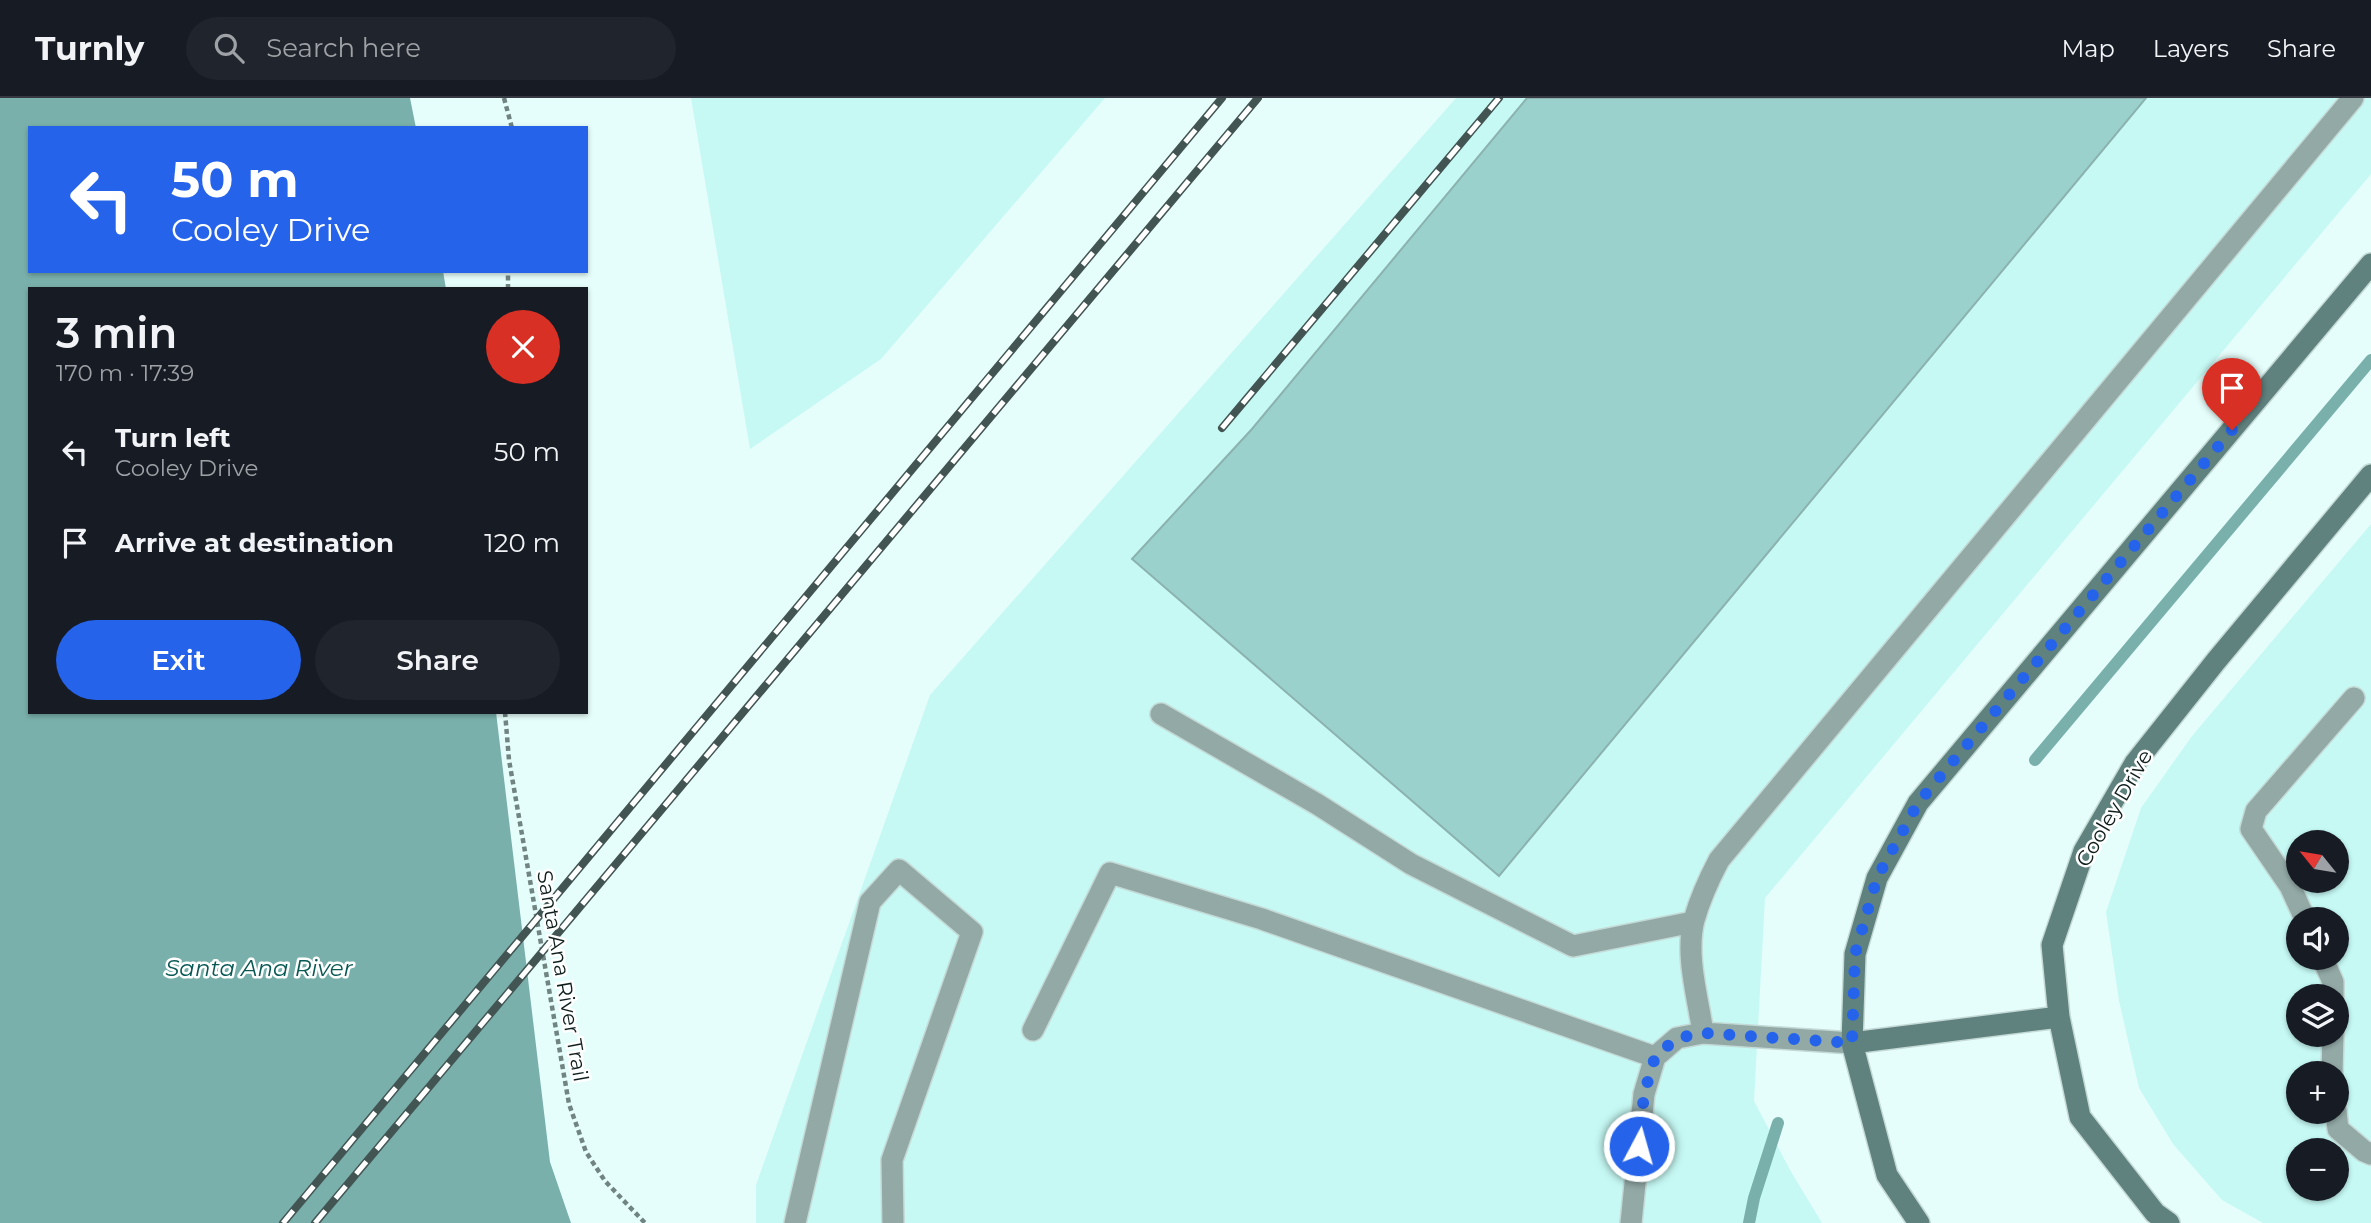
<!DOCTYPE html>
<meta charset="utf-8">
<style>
:root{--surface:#171b24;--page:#20242c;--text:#f1f3f6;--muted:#9ea1a6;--line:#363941;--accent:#2563eb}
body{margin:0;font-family:Montserrat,sans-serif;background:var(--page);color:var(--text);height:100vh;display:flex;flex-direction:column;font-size:26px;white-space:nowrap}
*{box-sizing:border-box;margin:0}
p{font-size:23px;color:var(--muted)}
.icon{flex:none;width:38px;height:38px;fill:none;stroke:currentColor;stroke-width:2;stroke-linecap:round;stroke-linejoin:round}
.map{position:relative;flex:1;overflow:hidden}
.side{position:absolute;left:28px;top:189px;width:560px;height:427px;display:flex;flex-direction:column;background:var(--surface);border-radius:0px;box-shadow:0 2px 5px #0004}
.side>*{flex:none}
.banner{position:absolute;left:28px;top:28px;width:560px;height:147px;border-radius:0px;box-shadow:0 2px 5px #0004;background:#2563eb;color:#fff;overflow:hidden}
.needle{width:46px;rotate:300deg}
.fabs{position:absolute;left:2286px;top:732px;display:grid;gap:14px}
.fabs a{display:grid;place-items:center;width:63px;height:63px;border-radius:50%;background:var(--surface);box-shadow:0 2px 5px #0004;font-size:35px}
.pin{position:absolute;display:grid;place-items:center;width:60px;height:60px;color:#fff;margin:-72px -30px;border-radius:50% 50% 50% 0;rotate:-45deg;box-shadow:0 0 7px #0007}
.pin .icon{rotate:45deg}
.me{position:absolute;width:77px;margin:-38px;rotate:6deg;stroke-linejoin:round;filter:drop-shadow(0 0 5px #0008)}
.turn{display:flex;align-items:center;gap:24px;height:147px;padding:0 28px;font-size:32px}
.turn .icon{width:91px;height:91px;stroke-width:2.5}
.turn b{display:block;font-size:49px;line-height:60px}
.round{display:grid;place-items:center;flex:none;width:74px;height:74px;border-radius:37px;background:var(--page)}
.summary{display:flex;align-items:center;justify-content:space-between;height:119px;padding:0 28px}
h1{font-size:42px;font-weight:600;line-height:52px}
.primary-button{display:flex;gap:14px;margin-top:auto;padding:14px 28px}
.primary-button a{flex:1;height:80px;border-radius:42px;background:var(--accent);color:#fff;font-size:28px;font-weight:600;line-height:80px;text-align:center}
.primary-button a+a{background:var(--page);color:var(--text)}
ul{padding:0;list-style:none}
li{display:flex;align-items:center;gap:21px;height:91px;padding:0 28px}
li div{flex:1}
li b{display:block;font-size:26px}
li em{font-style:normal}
header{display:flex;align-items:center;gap:42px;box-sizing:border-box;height:98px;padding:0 35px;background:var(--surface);border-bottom:2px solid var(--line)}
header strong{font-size:33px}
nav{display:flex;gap:38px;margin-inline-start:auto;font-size:24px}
.search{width:490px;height:63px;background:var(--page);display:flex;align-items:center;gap:18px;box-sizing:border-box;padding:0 24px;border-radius:38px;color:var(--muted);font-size:26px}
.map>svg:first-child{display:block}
</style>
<header>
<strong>Turnly</strong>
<div class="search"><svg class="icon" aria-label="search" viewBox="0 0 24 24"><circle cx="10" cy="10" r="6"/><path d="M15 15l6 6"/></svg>Search here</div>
<nav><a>Map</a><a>Layers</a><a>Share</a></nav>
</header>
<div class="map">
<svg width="2371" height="1125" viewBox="0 0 2371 1125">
<rect width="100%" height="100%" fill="#e6fefb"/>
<!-- built -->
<path fill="#c6f9f4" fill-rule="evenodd" d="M691,0H1105L881,261L750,351Z
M1456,0H2371V76L1765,800L1754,1003L1790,1072L1822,1125H756V1087L930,597Z
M2371,426V1125H2263L2222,1102L2173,1046L2139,990L2119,903L2106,814L2141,710L2192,638ZM2298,744H2336V782H2298ZM2298,821H2336V859H2298ZM2298,898H2336V936H2298ZM2298,975H2336V1013H2298ZM2298,1052H2336V1090H2298Z"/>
<!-- water -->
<path fill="#7ab0ab" d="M0,0H410L416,30H30V173H443L446,191H30V614H496L550,1064L571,1125H0Z"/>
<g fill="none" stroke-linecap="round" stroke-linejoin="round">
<!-- stream -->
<path stroke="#7ab0ab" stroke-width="12" d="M2035,662L2371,262
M1749,1125L1754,1100L1778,1025"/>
</g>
<!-- building -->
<path fill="#9bd1cd" stroke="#8bb2ae" stroke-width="2" d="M1527,0H2146L1499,778L1132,461L1252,331Z"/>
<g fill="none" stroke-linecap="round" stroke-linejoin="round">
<!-- lane casing -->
<g stroke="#c4dad7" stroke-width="24">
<path id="lane" d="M1161,616L1317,706L1411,766L1573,848L1693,824
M2305,821L2290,788L2251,731L2256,713L2354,600
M2322,859L2333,884V898
M1033,932L1110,775L1262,821L1655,959
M1703,935C1698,900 1685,857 1694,822C1700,801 1709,781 1719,762L2353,0
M2332,975L2333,936
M2336,1013L2338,1031L2364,1053L2371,1056
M795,1125L870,804L899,772L972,834L892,1062L893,1125
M1631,1125L1644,996L1655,959L1677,940L1703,935L1852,945"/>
</g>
<!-- secondary casing -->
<g stroke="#c4dad7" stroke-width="24">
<path id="secondary" d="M1852,945L2059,919
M1919,1125L1887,1077L1852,945L1855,856L1877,780L1918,705L2371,166
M2169,1125L2155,1115L2080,1019L2059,919L2052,847L2084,753L2135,665L2216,563L2371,377"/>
</g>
<!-- path -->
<path stroke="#708482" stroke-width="4.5" stroke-dasharray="5 3.5" stroke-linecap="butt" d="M504,0L512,30
M508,191V173
M505,614L509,662L569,1006L586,1054L605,1083L645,1125"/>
<!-- lane -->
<use href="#lane" stroke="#92a9a6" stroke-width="21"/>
<!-- secondary -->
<use href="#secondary" stroke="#60827f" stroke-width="21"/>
<!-- rail casing -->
<g stroke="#435553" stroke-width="8">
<path id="rail" d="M1222,330L1499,0
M283,1125L1222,0
M315,1125L1258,0"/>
</g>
<!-- rail -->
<use href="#rail" stroke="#fff" stroke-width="5" stroke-dasharray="16" stroke-linecap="butt"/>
</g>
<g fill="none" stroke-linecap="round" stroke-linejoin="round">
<!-- route -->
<path stroke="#2563eb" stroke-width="12" stroke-dasharray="0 21.6" d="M1639,1048L1644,996L1655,959L1677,940L1703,935L1852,945L1855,856L1877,780L1918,705L2232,332"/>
</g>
<g text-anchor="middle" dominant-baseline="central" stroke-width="5" stroke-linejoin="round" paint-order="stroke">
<!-- street labels -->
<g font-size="21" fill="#0f1e1d" stroke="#fff">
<text transform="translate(2114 710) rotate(-60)">Cooley Drive</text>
<text transform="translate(563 878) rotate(80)">Santa Ana River Trail</text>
</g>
<!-- water labels -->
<g font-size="23" font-style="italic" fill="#085854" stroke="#fff">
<text x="259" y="870">Santa Ana River</text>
</g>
</g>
</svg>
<div class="fabs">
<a><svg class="needle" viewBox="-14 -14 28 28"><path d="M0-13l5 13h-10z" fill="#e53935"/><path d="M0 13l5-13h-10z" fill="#9ea1a6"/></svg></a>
<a><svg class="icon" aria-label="sound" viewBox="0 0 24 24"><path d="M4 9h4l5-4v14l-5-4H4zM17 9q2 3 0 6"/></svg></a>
<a><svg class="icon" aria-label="layers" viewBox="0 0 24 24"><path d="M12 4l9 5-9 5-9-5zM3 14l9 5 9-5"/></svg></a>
<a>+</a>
<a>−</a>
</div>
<div class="pin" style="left:2232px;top:332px;background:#d93025"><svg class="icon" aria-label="arrive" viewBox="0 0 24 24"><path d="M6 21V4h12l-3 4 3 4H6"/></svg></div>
<svg class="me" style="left:1639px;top:1048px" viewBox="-20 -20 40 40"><circle r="17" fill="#2563eb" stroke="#fff" stroke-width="3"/><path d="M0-11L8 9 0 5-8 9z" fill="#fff"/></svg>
<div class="banner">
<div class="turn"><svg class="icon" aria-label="left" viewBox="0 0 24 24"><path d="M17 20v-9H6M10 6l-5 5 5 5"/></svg><div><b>50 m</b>Cooley Drive</div></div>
</div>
<section class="side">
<div class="summary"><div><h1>3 min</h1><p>170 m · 17:39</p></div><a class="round" style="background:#d93025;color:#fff"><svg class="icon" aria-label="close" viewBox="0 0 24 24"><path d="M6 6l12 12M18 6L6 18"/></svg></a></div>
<ul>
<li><svg class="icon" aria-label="left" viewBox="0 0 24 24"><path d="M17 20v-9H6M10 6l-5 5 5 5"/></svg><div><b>Turn left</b><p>Cooley Drive</p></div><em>50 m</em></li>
<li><svg class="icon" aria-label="arrive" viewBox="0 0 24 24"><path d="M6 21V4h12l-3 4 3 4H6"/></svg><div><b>Arrive at destination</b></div><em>120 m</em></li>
</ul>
<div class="primary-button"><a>Exit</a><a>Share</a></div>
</section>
</div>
